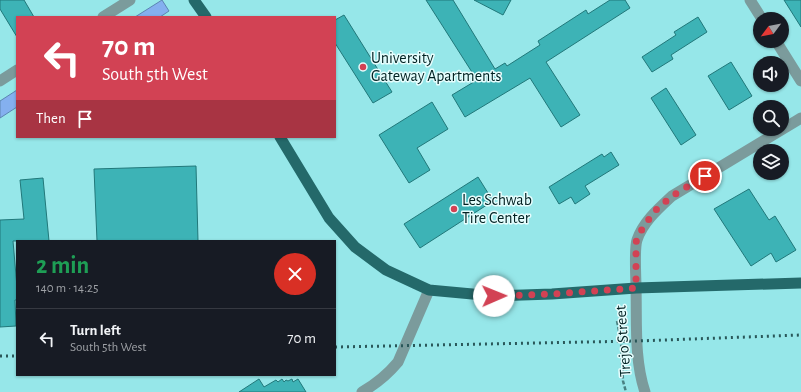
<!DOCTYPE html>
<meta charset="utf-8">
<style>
:root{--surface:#171b24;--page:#242831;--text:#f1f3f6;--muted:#9ea1a6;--line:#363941}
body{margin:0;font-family:"Alegreya Sans",sans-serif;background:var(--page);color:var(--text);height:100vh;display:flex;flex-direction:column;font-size:15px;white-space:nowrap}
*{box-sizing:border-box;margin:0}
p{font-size:13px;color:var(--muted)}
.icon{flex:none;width:22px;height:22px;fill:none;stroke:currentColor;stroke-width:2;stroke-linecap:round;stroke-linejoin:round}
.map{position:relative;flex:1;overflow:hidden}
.drawer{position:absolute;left:16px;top:240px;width:320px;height:136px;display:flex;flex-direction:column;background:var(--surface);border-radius:0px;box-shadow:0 1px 3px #0004}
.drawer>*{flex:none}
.guide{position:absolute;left:16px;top:16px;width:320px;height:122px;border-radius:0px;box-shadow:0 1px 3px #0004;background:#d24254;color:#fff;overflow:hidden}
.needle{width:26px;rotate:238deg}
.buttons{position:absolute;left:753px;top:12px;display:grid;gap:8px}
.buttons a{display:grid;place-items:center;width:36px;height:36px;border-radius:50%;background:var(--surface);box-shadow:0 1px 3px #0004;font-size:20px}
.pin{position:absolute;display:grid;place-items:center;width:34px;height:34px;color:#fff;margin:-17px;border:2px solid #fff;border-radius:50%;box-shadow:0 1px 4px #0007}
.me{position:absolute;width:44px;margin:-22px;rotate:89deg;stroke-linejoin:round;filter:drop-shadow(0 0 3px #0008)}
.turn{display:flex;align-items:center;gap:14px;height:84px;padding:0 20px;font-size:18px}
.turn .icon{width:52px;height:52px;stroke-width:2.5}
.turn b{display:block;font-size:28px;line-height:34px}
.then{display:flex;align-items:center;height:38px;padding:0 20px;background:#0003;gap:8px;font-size:15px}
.round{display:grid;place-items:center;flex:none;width:42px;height:42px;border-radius:21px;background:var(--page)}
.headline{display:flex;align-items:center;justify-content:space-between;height:68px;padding:0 20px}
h1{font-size:24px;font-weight:700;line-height:30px;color:#1e9e55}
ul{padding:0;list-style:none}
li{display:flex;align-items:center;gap:12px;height:60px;padding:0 20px;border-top:1px solid var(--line)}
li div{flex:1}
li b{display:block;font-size:15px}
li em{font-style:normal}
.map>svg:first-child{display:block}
</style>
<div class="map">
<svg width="801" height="392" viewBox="0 0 801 392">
<rect width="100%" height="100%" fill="#96e7e9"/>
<!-- water -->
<path fill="#84b0ef" stroke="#5c85b2" d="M162,0L169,11L160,17H135Z
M17,90V107L0,118V101Z"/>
<!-- building -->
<path fill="#3db3b6" stroke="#21787a" d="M0,0H24L34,17H17V37L0,9Z
M426,0H453L495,69L505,63L507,66L540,45L538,41L586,10L588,14L610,0H625L630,8L546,62L580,115L561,127L530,78L465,117L452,95L477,80Z
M474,0H511L503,15Z
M784,0H801V27Z
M344,15L392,92L373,103L335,43V20Z
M698,17L707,32L671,55L673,59L652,72L642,57L676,35L674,32Z
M731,62L752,96L729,110L708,76Z
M666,88L696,135L681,145L651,98Z
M432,102L448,129L417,148L430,170L409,183L379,135Z
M611,152L619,165L585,186L590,194L575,204L571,197L559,204L549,187L602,154L604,157Z
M196,166L198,241H97L94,169Z
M478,177L493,201L420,248L404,224Z
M43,178L49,241H13L17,287V300H15L16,326L0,327V220L24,219L20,180Z
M749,189L769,220L775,216L796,250L776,262L771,253L751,266L714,209Z
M259,379L264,387L276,380L278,382L282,379L284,382L286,380L288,381L292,379L293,382L298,379L306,392H239Z"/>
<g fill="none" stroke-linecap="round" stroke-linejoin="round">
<!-- path -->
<path stroke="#498182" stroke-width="2.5" stroke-dasharray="4 2" stroke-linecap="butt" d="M617,321L621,341L623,381L626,392"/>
<!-- minor -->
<path stroke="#7b9b9c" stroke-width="11" d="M750,0L762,19
M103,17L130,0
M776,41L801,81
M0,81L17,70
M636,288C637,322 634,359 645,392"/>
<!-- tertiary -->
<path stroke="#7b9b9c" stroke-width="11" d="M636,288C636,277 634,249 637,240C643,222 658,209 672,196L801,118
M362,392C376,384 388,374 398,362L429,290"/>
<!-- primary -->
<path stroke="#24696a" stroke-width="11" d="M194,0L206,17
M280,137L329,218L355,247L386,270L429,290L494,296L552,294L636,288L801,283"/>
<!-- rail -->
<path stroke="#295759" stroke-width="3" stroke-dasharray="2 4" stroke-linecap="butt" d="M335,347L637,341L801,335
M0,356H17"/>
</g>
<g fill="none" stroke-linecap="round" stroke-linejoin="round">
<!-- route -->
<path stroke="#d24254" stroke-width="7" stroke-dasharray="0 12.6" d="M494,296L552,294L636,288V242L643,227L656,210L672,196L705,176"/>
</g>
<!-- markers -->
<g fill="#d24254" stroke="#e6fdfd" stroke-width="1.5">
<circle cx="363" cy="67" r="4"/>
<circle cx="454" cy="209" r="4"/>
</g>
<g text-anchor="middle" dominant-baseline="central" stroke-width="3" stroke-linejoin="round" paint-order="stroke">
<!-- poi labels -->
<g font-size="16" fill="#002122" stroke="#e6fdfd" text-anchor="start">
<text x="371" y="58">University<tspan x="371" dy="18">Gateway Apartments</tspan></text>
<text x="462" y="200">Les Schwab<tspan x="462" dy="18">Tire Center</tspan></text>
</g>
<!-- street labels -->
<g font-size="16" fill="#002122" stroke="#e6fdfd">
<text transform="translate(623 341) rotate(-94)">Trejo Street</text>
</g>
</g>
</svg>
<div class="buttons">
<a><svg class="needle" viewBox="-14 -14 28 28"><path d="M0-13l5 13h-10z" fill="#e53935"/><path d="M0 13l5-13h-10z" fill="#9ea1a6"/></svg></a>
<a><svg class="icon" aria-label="sound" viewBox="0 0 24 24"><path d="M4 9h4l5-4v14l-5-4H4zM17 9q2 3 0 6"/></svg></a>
<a><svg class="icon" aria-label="search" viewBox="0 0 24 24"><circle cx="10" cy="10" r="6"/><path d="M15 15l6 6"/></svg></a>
<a><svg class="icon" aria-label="layers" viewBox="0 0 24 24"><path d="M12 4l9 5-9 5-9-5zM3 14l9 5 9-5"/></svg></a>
</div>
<div class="pin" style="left:705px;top:176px;background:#d93025"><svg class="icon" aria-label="arrive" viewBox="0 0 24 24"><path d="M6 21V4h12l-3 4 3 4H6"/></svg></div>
<svg class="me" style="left:494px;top:296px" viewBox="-20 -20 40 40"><circle r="19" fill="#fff"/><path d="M0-13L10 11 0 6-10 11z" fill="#d24254"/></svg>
<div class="guide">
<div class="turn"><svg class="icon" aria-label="left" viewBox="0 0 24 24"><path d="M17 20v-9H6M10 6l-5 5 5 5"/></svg><div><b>70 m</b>South 5th West</div></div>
<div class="then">Then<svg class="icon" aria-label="arrive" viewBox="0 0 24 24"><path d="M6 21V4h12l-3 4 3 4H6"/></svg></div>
</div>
<section class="drawer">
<div class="headline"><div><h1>2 min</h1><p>140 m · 14:25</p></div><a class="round" style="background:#d93025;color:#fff"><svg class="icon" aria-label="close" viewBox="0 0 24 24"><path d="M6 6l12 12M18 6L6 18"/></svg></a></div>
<ul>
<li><svg class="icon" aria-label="left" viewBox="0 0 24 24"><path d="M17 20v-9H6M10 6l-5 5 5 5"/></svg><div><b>Turn left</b><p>South 5th West</p></div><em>70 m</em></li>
</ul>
</section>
</div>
